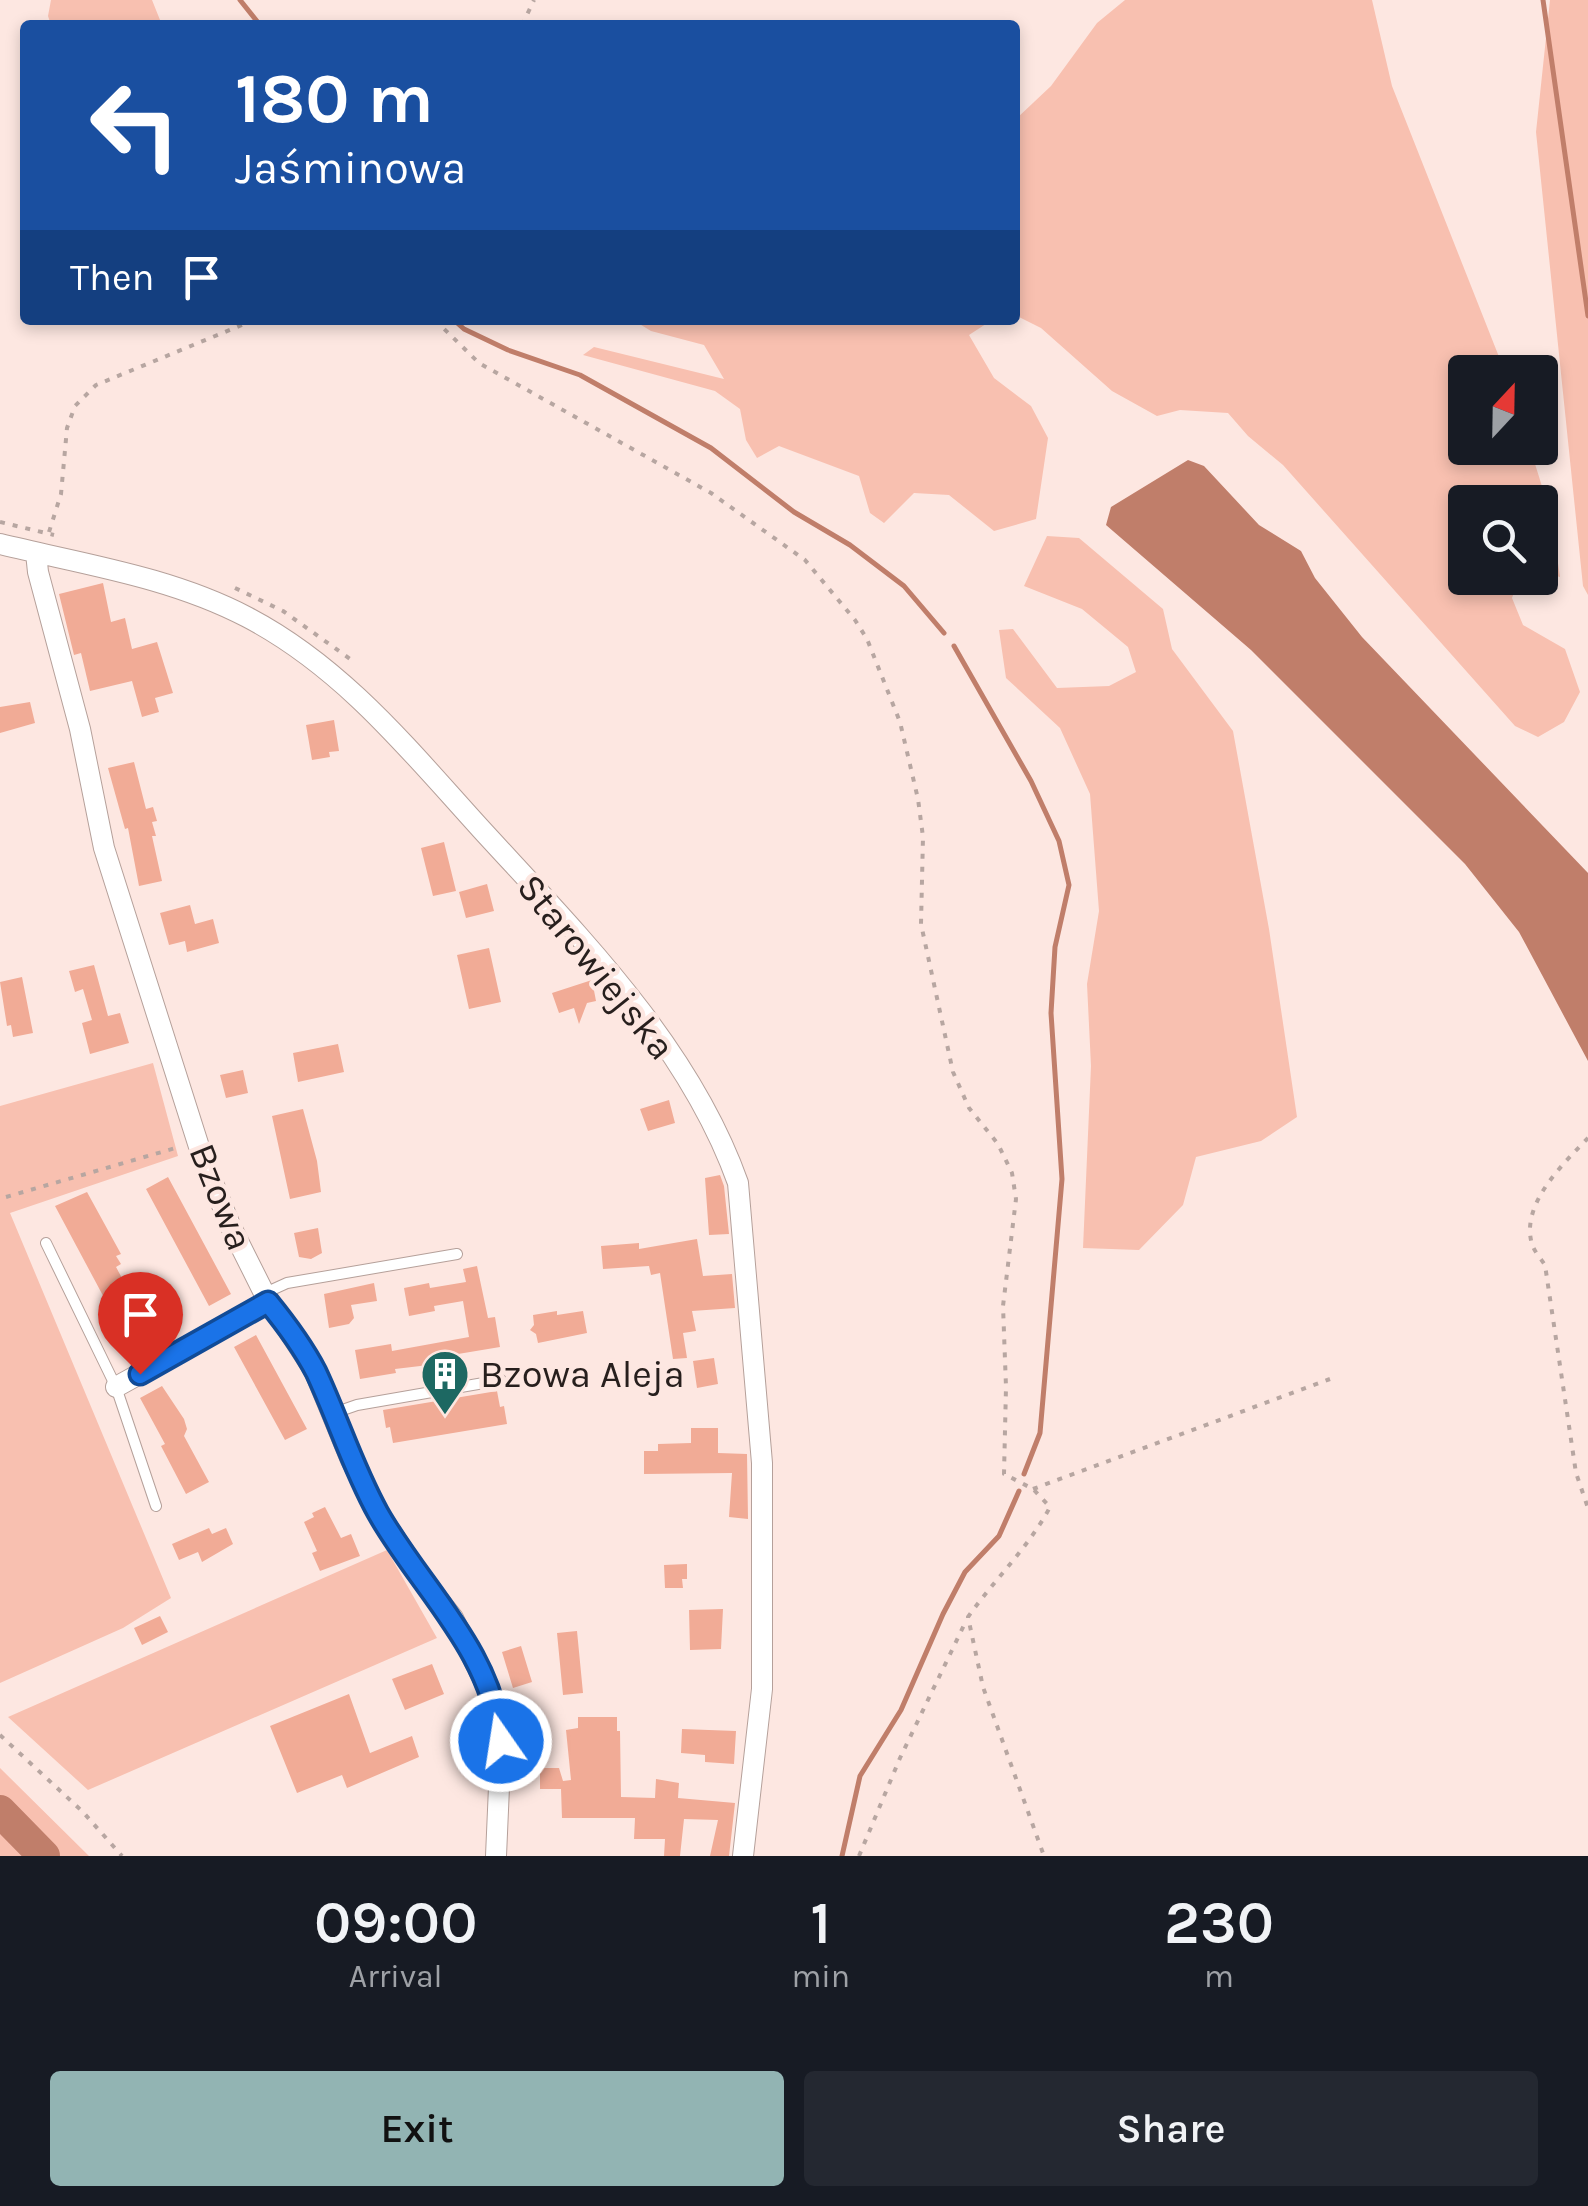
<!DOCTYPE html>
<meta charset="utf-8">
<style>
:root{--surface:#171b24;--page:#242831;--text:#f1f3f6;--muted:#9ea1a6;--accent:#92b4b3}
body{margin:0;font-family:Karla,sans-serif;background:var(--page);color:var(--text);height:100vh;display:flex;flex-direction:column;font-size:38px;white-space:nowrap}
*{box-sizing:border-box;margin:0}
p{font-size:32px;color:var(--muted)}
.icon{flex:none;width:55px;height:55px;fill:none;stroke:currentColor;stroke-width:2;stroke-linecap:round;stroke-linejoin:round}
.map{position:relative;height:1856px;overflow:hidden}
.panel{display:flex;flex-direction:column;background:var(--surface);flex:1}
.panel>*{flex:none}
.guide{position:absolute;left:20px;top:20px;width:1000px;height:305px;border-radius:10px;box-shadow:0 5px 15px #0003;background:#1a4fa0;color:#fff;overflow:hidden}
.needle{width:65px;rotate:22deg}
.controls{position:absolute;left:1448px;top:355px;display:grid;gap:20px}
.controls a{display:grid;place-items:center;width:110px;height:110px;border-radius:10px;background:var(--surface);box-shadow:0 5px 15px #0003;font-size:50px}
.pin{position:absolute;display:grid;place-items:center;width:85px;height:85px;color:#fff;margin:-102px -42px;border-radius:50% 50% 50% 0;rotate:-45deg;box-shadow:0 0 10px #0007}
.pin .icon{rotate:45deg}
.me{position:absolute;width:110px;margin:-55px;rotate:347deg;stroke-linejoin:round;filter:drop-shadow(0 0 8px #0008)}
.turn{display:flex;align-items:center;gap:35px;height:210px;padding:0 50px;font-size:45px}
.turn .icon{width:130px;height:130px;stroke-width:2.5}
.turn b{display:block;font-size:70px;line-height:85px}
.then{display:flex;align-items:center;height:95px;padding:0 50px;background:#0003;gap:20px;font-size:38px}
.eta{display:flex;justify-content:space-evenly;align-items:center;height:170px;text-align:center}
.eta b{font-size:60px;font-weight:600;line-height:70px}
.button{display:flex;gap:20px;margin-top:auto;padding:20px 50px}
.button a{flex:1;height:115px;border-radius:10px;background:var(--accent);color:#111;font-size:40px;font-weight:600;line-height:115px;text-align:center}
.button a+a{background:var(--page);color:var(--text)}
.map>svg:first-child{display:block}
</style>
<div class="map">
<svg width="1588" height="1856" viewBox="0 0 1588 1856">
<rect width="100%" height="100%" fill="#fde7e1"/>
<!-- green -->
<path fill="#f8c0b0" d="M51,0H152L162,25H51L48,16Z
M1125,0H1372L1392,86L1505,372H1465V448H1530L1551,515L1560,577L1540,571V502H1465V578H1519L1512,598L1523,625L1565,649L1580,692L1564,722L1538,737L1515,726L1283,465L1248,436L1228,413L1180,410L1157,416L1112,391L1041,328L1015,315V120L1051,86L1097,23Z
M1550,0H1588V595L1583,586L1536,132Z
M633,320H992L969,335L994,378L1031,406L1048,438L1036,519L994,531L949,495L914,493L884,523L870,513L859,476L779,446L757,458L746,440L740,409L715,391L583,355L594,347L724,379L704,345L651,331Z
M1047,536L1079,538L1163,609L1172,649L1233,731L1269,929L1297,1117L1261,1141L1196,1157L1183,1205L1139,1250L1083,1248L1091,1066L1087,984L1099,911L1090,794L1060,728L1006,678L999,630L1013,629L1057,688L1109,686L1136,672L1128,647L1082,609L1024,586Z
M153,1063L178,1156L10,1213L171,1598L123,1628L0,1683V1106Z
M387,1550L437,1638L88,1790L8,1717Z
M0,1768L89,1856H0Z"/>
<!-- water -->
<path fill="#c07e6a" d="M1188,460L1204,466L1259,525L1301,551L1315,578L1362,637L1588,873V1061L1519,932L1465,864L1251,650L1106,525L1111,507Z"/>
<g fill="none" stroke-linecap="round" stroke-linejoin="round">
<!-- stream -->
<path stroke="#c07e6a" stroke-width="5" d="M240,0L260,25
M1543,0L1588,316
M454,320L464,329L508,350L580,375L711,448L794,512L850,545L904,586L944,633
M954,646L1031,781L1059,841L1069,885L1055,947L1051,1013L1062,1179L1040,1433L1024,1474
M842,1856L860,1776L901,1710L943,1614L965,1572L999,1536L1019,1491"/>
<!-- river -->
<path stroke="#c07e6a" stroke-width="32" d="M0,1811L44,1856"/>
</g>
<!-- building -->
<path fill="#f1ab96" d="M103,583L111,622L125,618L132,649L157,642L173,693L155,698L159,712L142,717L132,681L90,691L81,653L74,655L59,594Z
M30,702L35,723L0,733V707Z
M334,720L339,751L329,752L330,757L312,760L306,725Z
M134,762L146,809L153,807L157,821L152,822L156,836H152L162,881L139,886L128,828L125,829L108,768Z
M444,842L456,891L433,896L421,848Z
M487,884L494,911L466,918L459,892Z
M190,905L195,924L213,919L219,943L187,952L185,941L169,945L160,913Z
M489,948L501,1002L469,1009L457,955Z
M94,965L108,1016L120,1013L129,1043L90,1054L82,1023L92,1020L83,989L75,992L69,971Z
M22,977L33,1033L13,1037L11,1025L7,1026L0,982Z
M592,980L596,1001L587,1003L579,1024L574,1008L559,1013L552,993Z
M338,1044L344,1072L298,1082L293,1053Z
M243,1070L248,1093L226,1098L220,1075Z
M669,1100L675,1123L648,1131L640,1109Z
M303,1109L317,1161L321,1192L290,1199L272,1116Z
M720,1175L724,1186L729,1234L709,1235L705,1178Z
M168,1177L231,1294L209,1306L146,1189Z
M87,1192L121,1254L116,1256L121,1264L116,1267L153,1336L131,1348L55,1206Z
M318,1228L322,1253L311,1259L299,1257L294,1233Z
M697,1239L703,1276L732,1274L735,1308L692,1311L696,1331L683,1333L687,1358L673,1359L660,1273L651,1275L649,1266L603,1269L601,1246L639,1243V1249Z
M477,1266L488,1318L495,1317L500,1347L452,1355L454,1362L395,1369L396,1373L360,1379L355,1350L391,1344L392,1351L469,1337L463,1301L434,1306L435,1311L409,1316L404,1288L429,1283L430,1288L466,1282L463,1269Z
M374,1283L377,1301L351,1305L354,1318L349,1324L329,1328L324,1294Z
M557,1311V1315L583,1311L587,1333L538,1343L536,1334L530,1330L534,1325L533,1315Z
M256,1335L307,1429L285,1440L234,1347Z
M714,1358L718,1384L697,1388L693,1361Z
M162,1386L184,1419L187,1429L184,1436L209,1482L186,1494L161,1446L165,1444L140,1398Z
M497,1391L500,1407L504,1406L507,1424L393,1443L390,1427L386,1428L383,1410Z
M691,1428H718V1453L747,1454L748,1519L729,1517L732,1473L644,1474V1451H658V1444L691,1443Z
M325,1507L341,1538L351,1534L360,1556L320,1571L312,1553L317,1551L304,1522L314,1517L312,1513Z
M209,1528L212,1534L226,1528L233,1544L202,1562L198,1552L179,1560L172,1544Z
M687,1564V1579H682L683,1588H665L664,1565Z
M723,1609L721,1649L690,1650L689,1610Z
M160,1616L168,1632L142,1645L134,1628Z
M577,1631L583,1693L563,1695L557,1633Z
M521,1646L532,1682L513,1688L502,1652Z
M432,1664L444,1694L405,1710L392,1679Z
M349,1694L370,1753L412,1736L419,1757L347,1788L342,1775L297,1793L270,1726Z
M578,1717H617V1731H620L621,1797L655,1798L656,1779L679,1783L678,1798L735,1803L729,1856H710L718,1820L684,1819L680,1856H664L665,1839H634L635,1818H562L561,1789H540V1768H559L563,1781L571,1780L566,1730L578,1728Z
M682,1729L736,1731L734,1764L705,1762V1755L681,1753Z"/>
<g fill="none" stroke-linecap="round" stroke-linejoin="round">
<!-- service casing -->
<g stroke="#b5a09a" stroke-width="12">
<path id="service" d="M46,1243L116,1387L156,1506
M265,1293L287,1283L457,1254
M334,1413L357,1405L501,1380"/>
</g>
<!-- minor casing -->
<g stroke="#b5a09a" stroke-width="22">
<path id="minor" d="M0,544C82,564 171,577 247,617C343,667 410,751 481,829C578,935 689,1045 738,1183L762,1463V1689L743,1856
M36,553L38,572L80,729L104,848L201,1153L230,1225L264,1293L314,1370L351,1460L379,1514L422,1579L453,1618L493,1699L501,1741L496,1856
M116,1387L269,1302"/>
</g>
<!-- path -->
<path stroke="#b7a6a1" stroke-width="4" stroke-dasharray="5 8" stroke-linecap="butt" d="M522,25L534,0
M435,320L479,363L711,493L805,560L855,620L867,639L900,722L918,799L923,837L921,924L953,1072L969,1108L998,1144L1012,1173L1016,1199L1003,1306L1006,1387L1004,1474L1033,1489L1050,1507C1029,1547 994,1580 968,1617L983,1687L1044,1856
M0,522L54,535
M49,532L61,494L67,428L75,406L96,385L254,320
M235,588L283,611L353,661
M1588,1138C1564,1163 1520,1204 1532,1244C1534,1251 1541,1259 1545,1265L1576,1473L1588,1508
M6,1197L179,1147
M1033,1489L1330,1379
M0,1735L83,1812L122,1856
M859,1856L900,1758L966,1621"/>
<!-- service -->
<use href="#service" stroke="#fff" stroke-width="10"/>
<!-- minor -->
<use href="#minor" stroke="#fff" stroke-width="20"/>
</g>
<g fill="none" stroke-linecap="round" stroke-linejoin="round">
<!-- route casing -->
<g stroke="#114b97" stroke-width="25">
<path id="route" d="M140,1374L268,1302C286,1324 303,1347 316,1372C338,1419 353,1468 378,1513C421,1589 491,1649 501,1741"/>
</g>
<!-- route -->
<use href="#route" stroke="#1a73e8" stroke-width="18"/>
</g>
<!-- icons -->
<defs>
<g id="building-pin" transform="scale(2.5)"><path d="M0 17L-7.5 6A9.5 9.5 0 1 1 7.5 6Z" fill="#1d6862" stroke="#fde7e1"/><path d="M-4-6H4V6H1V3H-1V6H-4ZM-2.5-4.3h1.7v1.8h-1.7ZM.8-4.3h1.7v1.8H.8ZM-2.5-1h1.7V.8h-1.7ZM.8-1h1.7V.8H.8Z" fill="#fff"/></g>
</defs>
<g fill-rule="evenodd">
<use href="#building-pin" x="445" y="1374"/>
</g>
<g text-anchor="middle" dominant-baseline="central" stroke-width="9" stroke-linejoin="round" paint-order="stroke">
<!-- street labels -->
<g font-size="38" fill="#271f1d" stroke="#fde7e1">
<text transform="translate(596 967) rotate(51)">Starowiejska</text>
<text transform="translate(221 1197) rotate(68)">Bzowa</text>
</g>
<!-- poi labels -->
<g font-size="38" fill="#271f1d" stroke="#fde7e1" text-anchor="start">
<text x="480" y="1374">Bzowa Aleja</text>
</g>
</g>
</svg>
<div class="controls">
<a><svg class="needle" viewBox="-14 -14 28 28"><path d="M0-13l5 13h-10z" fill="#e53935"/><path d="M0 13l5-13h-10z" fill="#9ea1a6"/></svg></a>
<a><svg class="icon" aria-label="search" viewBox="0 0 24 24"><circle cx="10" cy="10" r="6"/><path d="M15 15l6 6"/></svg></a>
</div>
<div class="pin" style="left:140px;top:1374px;background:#d93025"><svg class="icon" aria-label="arrive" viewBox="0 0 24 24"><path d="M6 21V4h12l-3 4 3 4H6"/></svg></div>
<svg class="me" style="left:501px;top:1741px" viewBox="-20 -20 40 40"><circle r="17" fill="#1a73e8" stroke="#fff" stroke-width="3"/><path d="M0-11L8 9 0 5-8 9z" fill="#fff"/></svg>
<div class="guide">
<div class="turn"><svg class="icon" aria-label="left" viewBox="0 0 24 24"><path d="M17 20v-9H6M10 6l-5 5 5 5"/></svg><div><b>180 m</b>Jaśminowa</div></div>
<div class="then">Then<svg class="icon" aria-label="arrive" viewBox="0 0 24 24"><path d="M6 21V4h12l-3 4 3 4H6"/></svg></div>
</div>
</div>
<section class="panel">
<div class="eta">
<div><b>09:00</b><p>Arrival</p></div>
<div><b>1</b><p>min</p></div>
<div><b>230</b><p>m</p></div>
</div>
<div class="button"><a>Exit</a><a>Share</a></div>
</section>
